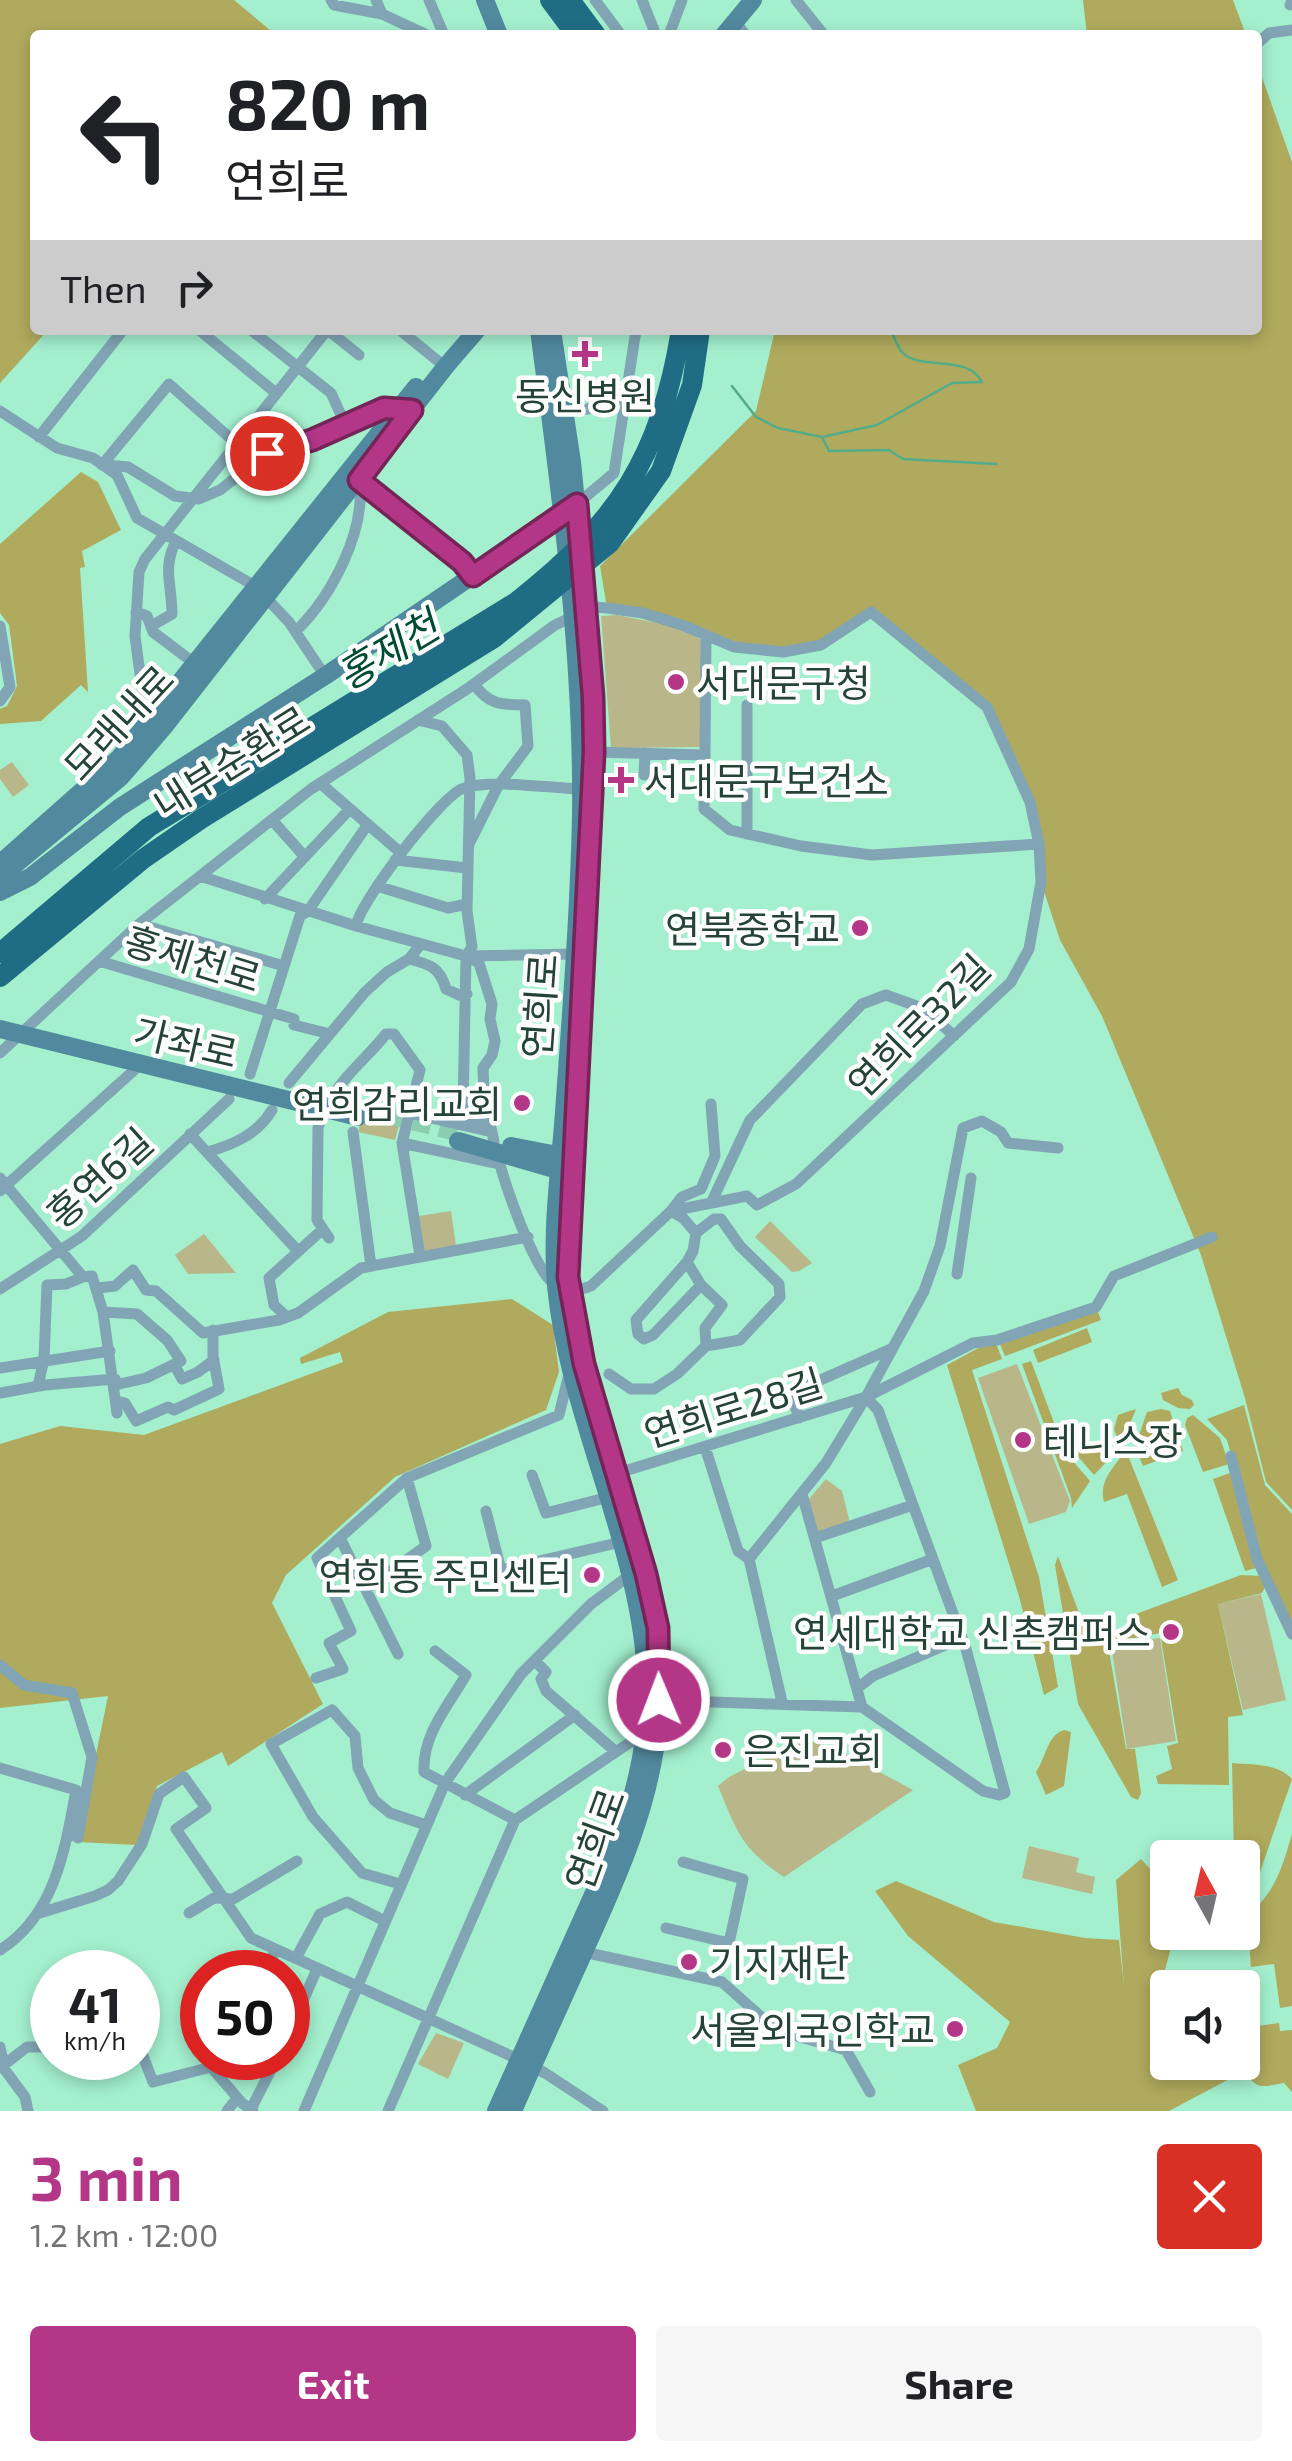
<!DOCTYPE html>
<meta charset="utf-8">
<style>
:root{--surface:#fff;--page:#f6f6f6;--text:#202124;--muted:#757577;--accent:#b43787}
body{margin:0;font-family:"Exo 2","Noto Sans KR",sans-serif;background:var(--page);color:var(--text);height:100vh;display:flex;flex-direction:column;font-size:38px;white-space:nowrap}
*{box-sizing:border-box;margin:0}
p{font-size:32px;color:var(--muted)}
.icon{flex:none;width:55px;height:55px;fill:none;stroke:currentColor;stroke-width:2;stroke-linecap:round;stroke-linejoin:round}
.map{position:relative;height:2111px;overflow:hidden}
.panel{display:flex;flex-direction:column;background:var(--surface);flex:1}
.panel>*{flex:none}
.hud{position:absolute;left:30px;top:30px;width:1232px;height:305px;border-radius:10px;box-shadow:0 5px 15px #0003;background:#fff;color:var(--text);overflow:hidden}
.needle{width:65px;rotate:352deg}
.buttons{position:absolute;left:1150px;top:1840px;display:grid;gap:20px}
.buttons a{display:grid;place-items:center;width:110px;height:110px;border-radius:10px;background:var(--surface);box-shadow:0 5px 15px #0003;font-size:50px}
.speed{position:absolute;left:30px;top:1950px;display:flex;gap:20px;font-size:50px;font-weight:700;text-align:center}
.speed>*{display:grid;place-content:center;width:130px;height:130px;border-radius:50%;background:var(--surface);box-shadow:0 5px 15px #0003;line-height:1}
.speed small{font-size:25px;font-weight:400}
.speed .limit{border:15px solid #d22;background:#fff;color:#111}
.pin{position:absolute;display:grid;place-items:center;width:85px;height:85px;color:#fff;margin:-42px;border:5px solid #fff;border-radius:50%;box-shadow:0 2px 10px #0007}
.me{position:absolute;width:110px;margin:-55px;rotate:359deg;stroke-linejoin:round;filter:drop-shadow(0 0 8px #0008)}
.turn{display:flex;align-items:center;gap:35px;height:210px;padding:0 30px;font-size:45px}
.turn .icon{width:130px;height:130px;stroke-width:2.5}
.turn b{display:block;font-size:70px;line-height:85px}
.then{display:flex;align-items:center;height:95px;padding:0 30px;background:#0003;gap:20px;font-size:38px}
.round{display:grid;place-items:center;flex:none;width:105px;height:105px;border-radius:10px;background:var(--page)}
.head{display:flex;align-items:center;justify-content:space-between;height:170px;padding:0 30px}
h1{font-size:60px;font-weight:700;line-height:75px;color:var(--accent)}
.action{display:flex;gap:20px;margin-top:auto;padding:20px 30px}
.action a{flex:1;height:115px;border-radius:10px;background:var(--accent);color:#fff;font-size:40px;font-weight:700;line-height:115px;text-align:center}
.action a+a{background:var(--page);color:var(--text)}
.map>svg:first-child{display:block}
</style>
<div class="map">
<svg width="1292" height="2111" viewBox="0 0 1292 2111">
<rect width="100%" height="100%" fill="#a3efce"/>
<!-- green -->
<path fill="#b9b789" d="M617,615L683,628L703,641L701,747L611,748L601,616Z
M12,762L29,785L13,797L0,779V770Z
M366,1103L402,1114L395,1140L358,1132Z
M451,1211L456,1246L424,1251L419,1216Z
M770,1221L812,1263L799,1271L792,1272L755,1237Z
M204,1234L236,1273L188,1274L175,1255Z
M1017,1364L1070,1501L1066,1512L1029,1524L978,1378Z
M826,1479L842,1491L850,1523L818,1533L809,1499Z
M1261,1594L1286,1700L1243,1710L1218,1604Z
M1160,1638L1176,1741L1127,1749L1111,1645Z
M804,1739L842,1752L913,1790L784,1877C741,1848 737,1832 718,1786L729,1777Z
M1029,1846L1079,1858L1076,1872L1095,1877L1092,1894L1022,1878Z
M436,2033L464,2043L448,2079L418,2064Z"/>
<!-- forest -->
<path fill="#afaa5d" d="M0,0H234L276,35H35V330H48L0,383Z
M1083,0H1233L1246,35H1087Z
M1258,66L1292,162V1510L1266,1482L1245,1398L1201,1255L1102,1016L1060,940L1041,882L1030,802L987,707L872,612L801,651L720,642L607,608L600,566L756,411L775,330H1258Z
M81,472L98,482L121,530L82,551L85,567L80,568L88,692L81,685L41,721L0,724V709L7,706L17,686L9,625L0,613V544Z
M512,1299L553,1325L559,1372L546,1410L395,1477L286,1575L272,1603L323,1704L228,1766L222,1752L157,1786L137,1845L78,1842L108,1696L0,1708V1444L60,1426L144,1435L343,1362L340,1352L301,1364L300,1358L388,1312Z
M1097,1309L1101,1320L1005,1356L999,1342Z
M1087,1328L1092,1342L1038,1363L1033,1350Z
M996,1343L1002,1359L972,1370L1039,1577L1058,1687L1044,1695L1019,1596L947,1365L984,1345Z
M1031,1361L1065,1452L1090,1481L1072,1508L1071,1498L1022,1364Z
M1178,1388L1182,1395L1192,1400L1194,1405L1190,1409L1178,1408L1163,1400L1161,1393Z
M1244,1405L1265,1485L1292,1514V1626L1260,1559L1227,1440L1207,1419Z
M1136,1409L1123,1441L1119,1443L1114,1429L1118,1415Z
M1161,1409L1170,1411L1183,1451L1143,1466L1135,1447L1147,1412Z
M1193,1415L1220,1438L1229,1464L1203,1472L1185,1425L1187,1418Z
M1105,1441L1111,1457L1094,1475L1075,1453Z
M1127,1453L1178,1580L1162,1587L1127,1494L1104,1502C1099,1482 1111,1471 1122,1455Z
M1230,1473L1256,1568L1245,1571L1213,1479Z
M1058,1556L1090,1643L1137,1621L1136,1614L1241,1575L1262,1576L1266,1585L1262,1593L1218,1604L1243,1715L1228,1717L1229,1785L1158,1784L1156,1776L1172,1769L1167,1746L1178,1743L1160,1633L1103,1644L1108,1645L1126,1749H1135L1141,1793L1138,1800L1131,1797L1078,1704L1055,1565Z
M1064,1730L1071,1732L1064,1786L1046,1795L1036,1772C1046,1758 1047,1735 1064,1730Z
M1232,1763C1252,1765 1278,1763 1292,1779L1259,1875L1245,1885L1242,1858L1234,1857Z
M1292,1834V2006L1280,2008L1274,1964L1251,1967L1247,1916C1275,1893 1282,1868 1292,1834Z
M1141,1859L1167,1887L1168,1932L1175,1933L1156,2003V2038L1167,2037L1168,2062L1241,2063L1248,2077L1235,2076L1169,2111H976L958,2065L997,2048L1010,2022L908,1936L875,1891L896,1881L994,1922L1085,1938L1119,1940L1124,1986L1116,1880Z
M1279,2023L1280,2031L1292,2030V2092L1284,2083C1276,2084 1264,2088 1258,2085C1239,2077 1242,2044 1243,2028Z"/>
<g fill="none" stroke-linecap="round" stroke-linejoin="round">
<!-- stream -->
<path stroke="#54ab88" stroke-width="2.5" d="M732,386L756,417L778,428L822,437L877,425L952,383L982,382C967,353 920,372 902,352C897,347 894,336 891,330
M822,437L829,451L889,450L903,459L997,464"/>
<!-- secondary-tunnel -->
<path stroke="#8acdb0" stroke-width="18" stroke-dasharray="18 9" stroke-linecap="butt" d="M361,1108L464,1134"/>
<!-- minor -->
<path stroke="#81a5b4" stroke-width="11" d="M331,0L334,5L382,14L427,35
M376,0L382,14
M429,0L444,35
M595,0L621,35
M642,0L656,35
M796,0L824,35
M1290,5L1292,0
M735,22L746,35
M669,35L682,0
M1258,43L1269,33L1292,30
M199,330L276,393
M251,330L331,393L346,426
M328,330L359,355
M400,330L438,361
M0,411L57,448L93,458L117,475L137,518L255,586L289,622L325,676
M564,413L627,402
M39,437L123,330
M102,465L169,384L238,445
M107,465L128,467L175,496L199,499L220,490L267,453L313,440L383,407L400,409
M359,480L463,562L473,576
M577,504L614,473L636,330
M136,612L147,616L153,632L194,663
M153,625L172,614C172,585 162,568 176,541
M0,626L10,687L0,701
M296,631C331,597 367,530 359,480
M164,705L142,689L135,636L139,572L145,559L327,330
M418,720L442,726L467,755L470,778L467,911L472,947L466,956L463,1109L467,1115L489,1123
M593,752L705,755L704,809L730,830L801,846L872,855L1039,844
M705,755L706,635
M644,775L645,753
M320,783L401,853
M272,820L305,857
M747,834V705
M469,844L498,786L528,746L525,705C500,705 488,704 474,684
M395,860L467,868
M200,876L356,926L466,956L575,954
M377,886L448,908L467,904
M265,899L350,809
M139,924L284,966
M356,926C359,903 442,794 464,788C495,779 547,788 580,789
M470,958L479,963L492,1004L490,1019L495,1041L492,1055L483,1068L484,1094L494,1142
M409,959C429,964 440,967 446,989L459,995L467,994
M99,961L294,1019V1025L330,1034
M0,1053L139,924L311,789L467,689L555,625L594,607L607,608L643,613L682,625L734,647L783,652L821,645L871,612L987,707L1030,802L1039,844L1041,882L1029,949L1011,982L796,1184L757,1205L747,1196L671,1211L591,1286C577,1292 558,1291 548,1278C529,1254 504,1183 497,1153
M250,1074L300,916L308,911L368,824
M289,1083L365,992L387,972L409,959L421,944
M330,1101C343,1076 368,1057 386,1034H394L420,1070L402,1143L420,1256
M325,1108L318,1128L317,1220L329,1238
M409,1113L492,1132
M353,1132L371,1266
M190,1134L298,1251
M402,1143L500,1164
M207,1152C233,1145 258,1134 272,1110
M0,1178L83,1277L92,1276L103,1312L117,1413
M0,1191L141,1064
M712,1201L750,1120L862,1004L886,995L925,1009L954,1036
M687,1262L701,1285L653,1335L644,1339L638,1334L636,1320L687,1262L693,1251L696,1233
M957,1274L971,1178
M701,1285L722,1305L705,1328L706,1346
M98,1288L115,1286L133,1270L146,1290L156,1291L203,1333L279,1320L298,1313L361,1268L528,1237
M0,1289L82,1236L229,1099
M103,1312L137,1314L167,1340L181,1361L146,1378L115,1385
M287,1317L274,1305L269,1278L323,1229
M174,1364L182,1379L198,1372L214,1360
M0,1368L110,1351
M609,1374L631,1389H654L677,1374L706,1346L740,1340L780,1297L779,1284L740,1246L721,1219H714L696,1233L683,1218L671,1211L682,1197L701,1189L715,1156L711,1104
M38,1386L44,1359L47,1285L66,1284L83,1277
M0,1393L45,1385L115,1379
M117,1401L125,1403L136,1421L168,1407L174,1410L219,1389L213,1356V1330
M799,1418L791,1393L893,1348
M705,1447L738,1551L749,1559
M1231,1456L1257,1559L1292,1634
M618,1473L866,1397L973,1343L997,1340L1096,1307L1114,1276L1212,1237
M532,1475L546,1513L609,1497
M802,1494L862,1707
M486,1511L501,1570L621,1542
M340,1538L398,1654
M815,1538L913,1505
M366,1589L426,1546L407,1478
M832,1596L933,1559
M435,1651L466,1675C448,1706 422,1735 424,1772L515,1820
M535,1661L546,1672L541,1679L546,1691L615,1751
M0,1665L24,1685L72,1693L92,1757L78,1838L69,1831
M316,1678L343,1669L329,1643L351,1631L317,1558L407,1478L559,1415L569,1374
M859,1687L873,1676L962,1638
M652,1700L862,1707L983,1791L999,1795L1005,1793L966,1649L878,1410L866,1397
M782,1702L749,1559L826,1463L866,1397L924,1291L940,1246L963,1128L982,1121L1001,1132L1008,1143L1058,1148
M0,1768L76,1790C65,1850 55,1915 0,1950
M465,1795L575,1715
M400,1884L362,1873L313,1817L271,1744L332,1710L355,1736L358,1768L374,1800L390,1813L426,1825
M40,1913L95,1896L108,1890L118,1881L142,1844L159,1794L184,1777L206,1808L176,1829L251,1938L518,2059L545,2073L603,2111
M189,1913L214,1898L233,1899L297,1861
M666,1928L729,1943L743,1879L683,1862
M579,1951L722,1982L776,2030L846,2050L870,2092
M296,1958L320,1914L347,1902L385,1921
M264,1972L276,1950
M288,2035L317,1969
M138,2043L153,2082L211,2067L216,2058
M0,2047L5,2070L25,2097L28,2111
M211,2067L242,2103L253,2111
M0,2068L27,2047H52
M251,2109L277,2058
M227,2111L237,2098
M304,2111L445,1783L521,1674L591,1604L630,1575
M388,2111L515,1820L644,1733"/>
<!-- secondary -->
<path stroke="#51899f" stroke-width="18" d="M485,0L499,35
M724,35L753,0
M552,330L572,462L581,553
M582,579L593,697L591,812
M4,860L119,758L416,387
M0,877L121,777L164,727L446,366L477,330
M0,892L30,877L120,807L325,676L569,510
M0,1029L358,1117
M458,1141L568,1173
M511,1146L568,1157
M496,2111L623,1828C634,1792 644,1755 646,1717C655,1570 570,1431 556,1286C551,1229 560,1169 564,1112C571,1013 579,914 581,815C583,652 560,491 539,330
M513,2111C536,2058 560,2005 584,1952C617,1879 651,1805 658,1724C670,1593 614,1486 583,1364C558,1259 576,1153 580,1048"/>
<!-- trunk -->
<path stroke="#206c85" stroke-width="20" d="M550,0L576,35
M570,0L596,35"/>
<!-- trunk-bridge -->
<path stroke="#206c85" stroke-width="20" d="M0,953L149,827L516,602C618,522 660,458 681,330
M0,977L143,859L201,819L494,638L610,543L661,471L692,385L700,330"/>
</g>
<g fill="none" stroke-linecap="round" stroke-linejoin="round">
<!-- route casing -->
<g stroke="#752458" stroke-width="25">
<path id="route" d="M267,453L312,440L384,408L412,410L359,480L462,562L473,576L577,504L593,697L594,752L568,1277L584,1364L646,1574L658,1628L659,1700"/>
</g>
<!-- route -->
<use href="#route" stroke="#b43787" stroke-width="18"/>
</g>
<!-- markers -->
<g fill="#b43787" stroke="#fdfdfd" stroke-width="4">
<path d="M580 339h10v10h10v10h-10v10h-10v-10h-10v-10h10z"/>
<circle cx="676" cy="682" r="10"/>
<path d="M616 765h10v10h10v10h-10v10h-10v-10h-10v-10h10z"/>
<circle cx="860" cy="928" r="10"/>
<circle cx="522" cy="1103" r="10"/>
<circle cx="1023" cy="1440" r="10"/>
<circle cx="592" cy="1575" r="10"/>
<circle cx="1171" cy="1632" r="10"/>
<circle cx="723" cy="1750" r="10"/>
<circle cx="689" cy="1962" r="10"/>
<circle cx="955" cy="2029" r="10"/>
</g>
<g text-anchor="middle" dominant-baseline="central" stroke-width="9" stroke-linejoin="round" paint-order="stroke">
<!-- poi labels -->
<g font-size="38" fill="#254437" stroke="#fdfdfd" text-anchor="start">
<text x="585" y="395" text-anchor="middle">동신병원</text>
<text x="696" y="682">서대문구청</text>
<text x="644" y="780">서대문구보건소</text>
<text x="840" y="928" text-anchor="end">연북중학교</text>
<text x="502" y="1103" text-anchor="end">연희감리교회</text>
<text x="1043" y="1440">테니스장</text>
<text x="572" y="1575" text-anchor="end">연희동 주민센터</text>
<text x="1151" y="1632" text-anchor="end">연세대학교 신촌캠퍼스</text>
<text x="743" y="1750">은진교회</text>
<text x="709" y="1962">기지재단</text>
<text x="935" y="2029" text-anchor="end">서울외국인학교</text>
</g>
<!-- street labels -->
<g font-size="38" fill="#254437" stroke="#fdfdfd">
<text transform="translate(118 722) rotate(-47)">모래내로</text>
<text transform="translate(231 761) rotate(-32)">내부순환로</text>
<text transform="translate(193 958) rotate(17)">홍제천로</text>
<text transform="translate(539 1006) rotate(-86)">연희로</text>
<text transform="translate(918 1025) rotate(-45)">연희로32길</text>
<text transform="translate(186 1042) rotate(13)">가좌로</text>
<text transform="translate(99 1177) rotate(-42)">홍연6길</text>
<text transform="translate(733 1407) rotate(-17)">연희로28길</text>
<text transform="translate(594 1839) rotate(-70)">연희로</text>
</g>
<!-- water labels -->
<g font-size="40" font-style="italic" fill="#004b34" stroke="#fdfdfd">
<text transform="translate(387 649) rotate(-31)">홍제천</text>
</g>
</g>
</svg>
<div class="buttons">
<a><svg class="needle" viewBox="-14 -14 28 28"><path d="M0-13l5 13h-10z" fill="#e53935"/><path d="M0 13l5-13h-10z" fill="#757577"/></svg></a>
<a><svg class="icon" aria-label="sound" viewBox="0 0 24 24"><path d="M4 9h4l5-4v14l-5-4H4zM17 9q2 3 0 6"/></svg></a>
</div>
<div class="speed"><div>41<small>km/h</small></div><div class="limit">50</div></div>
<div class="pin" style="left:267px;top:453px;background:#d93025"><svg class="icon" aria-label="arrive" viewBox="0 0 24 24"><path d="M6 21V4h12l-3 4 3 4H6"/></svg></div>
<svg class="me" style="left:659px;top:1700px" viewBox="-20 -20 40 40"><circle r="17" fill="#b43787" stroke="#fff" stroke-width="3"/><path d="M0-11L8 9 0 5-8 9z" fill="#fff"/></svg>
<div class="hud">
<div class="turn"><svg class="icon" aria-label="left" viewBox="0 0 24 24"><path d="M17 20v-9H6M10 6l-5 5 5 5"/></svg><div><b>820 m</b>연희로</div></div>
<div class="then">Then<svg class="icon" aria-label="right" viewBox="0 0 24 24"><path d="M7 20v-9h11M14 6l5 5-5 5"/></svg></div>
</div>
</div>
<section class="panel">
<div class="head"><div><h1>3 min</h1><p>1.2 km · 12:00</p></div><a class="round" style="background:#d93025;color:#fff"><svg class="icon" aria-label="close" viewBox="0 0 24 24"><path d="M6 6l12 12M18 6L6 18"/></svg></a></div>
<div class="action"><a>Exit</a><a>Share</a></div>
</section>
